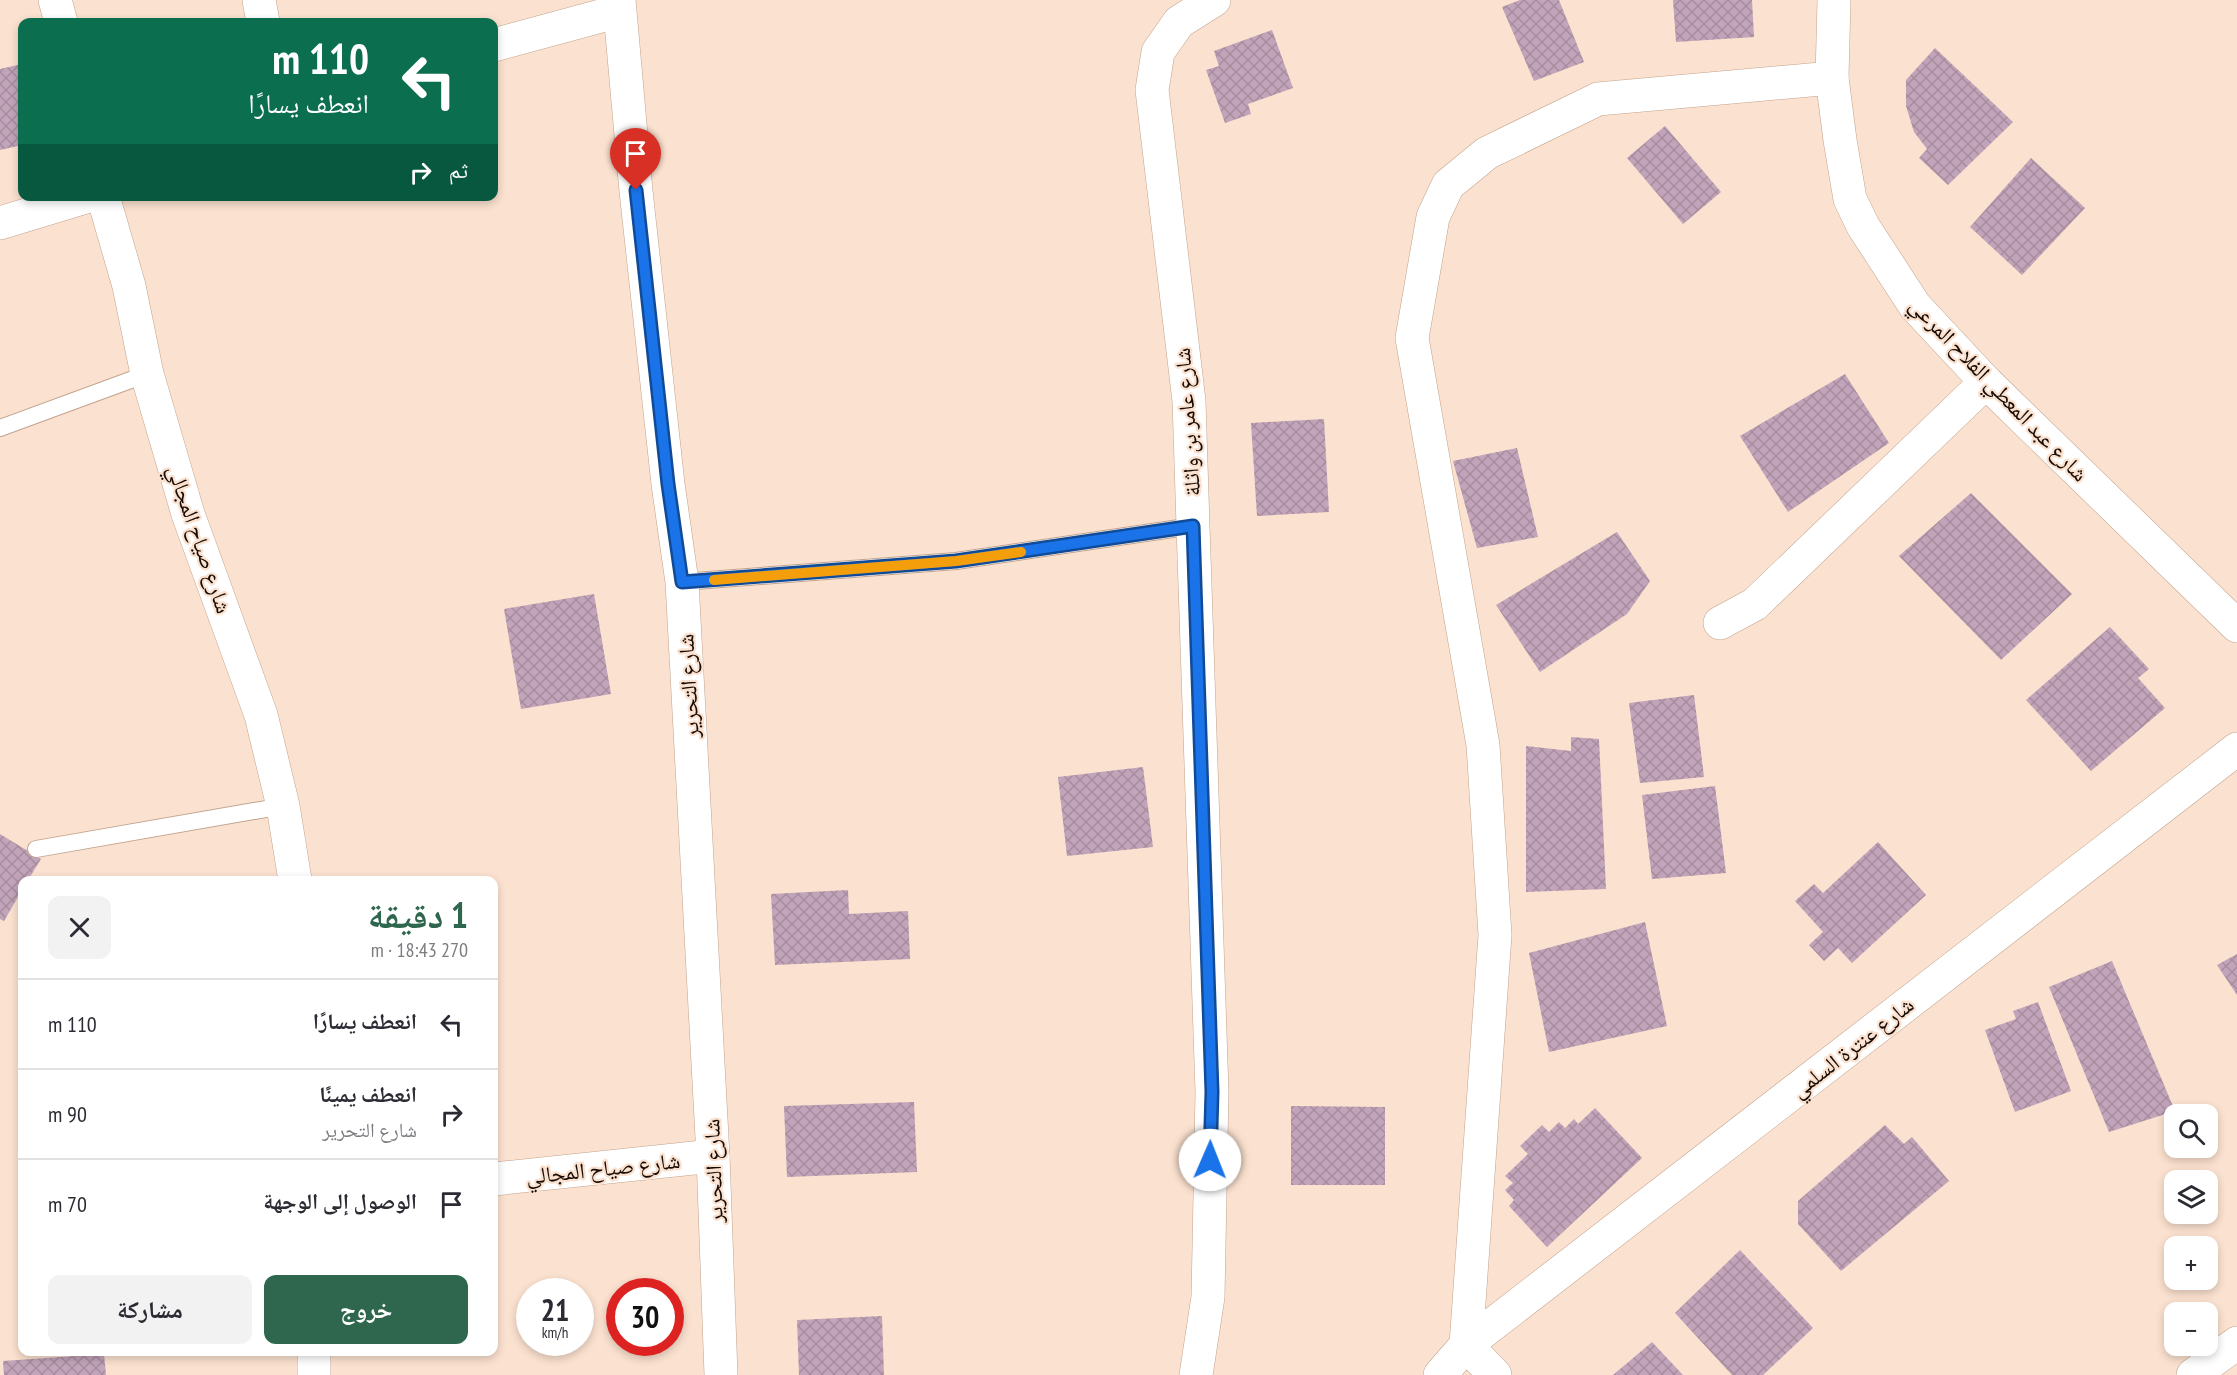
<!DOCTYPE html>
<html lang="ar">
<meta charset="utf-8">
<style>
:root{--surface:#fff;--page:#f2f2f3;--text:#2b2b33;--muted:#7c7c81;--line:#e1e1e2;--accent:#2f674e}
body{margin:0;font-family:"PT Sans Narrow","Noto Naskh Arabic",sans-serif;background:var(--page);color:var(--text);direction:rtl;height:100vh;display:flex;flex-direction:column;font-size:22px;white-space:nowrap}
*{box-sizing:border-box;margin:0}
p{font-size:20px;color:var(--muted)}
.icon{flex:none;width:33px;height:33px;fill:none;stroke:currentColor;stroke-width:2;stroke-linecap:round;stroke-linejoin:round}
.map{position:relative;flex:1;overflow:hidden;direction:ltr}
.sheet{position:absolute;left:18px;top:876px;width:480px;height:480px;display:flex;flex-direction:column;background:var(--surface);border-radius:12px;box-shadow:0 3px 9px #0003;direction:rtl}
.sheet>*{flex:none}
.guide{position:absolute;left:18px;top:18px;width:480px;height:183px;border-radius:12px;box-shadow:0 3px 9px #0003;direction:rtl;background:#0b6e4f;color:#fff;overflow:hidden}
.fabs{position:absolute;left:2164px;top:1104px;display:grid;gap:12px}
.fabs a{display:grid;place-items:center;width:54px;height:54px;border-radius:12px;background:var(--surface);box-shadow:0 3px 9px #0003;font-size:30px}
.speed{position:absolute;left:516px;top:1278px;display:flex;gap:12px;font-size:30px;font-weight:700;text-align:center}
.speed>*{display:grid;place-content:center;width:78px;height:78px;border-radius:50%;background:var(--surface);box-shadow:0 3px 9px #0003;line-height:1}
.speed small{font-size:15px;font-weight:400}
.speed .limit{border:9px solid #d22;background:#fff;color:#111}
.pin{position:absolute;display:grid;place-items:center;width:51px;height:51px;color:#fff;margin:-62px -26px;border-radius:50% 50% 50% 0;rotate:-45deg;box-shadow:0 0 6px #0007}
.pin .icon{rotate:45deg}
.me{position:absolute;width:66px;margin:-33px;rotate:1deg;stroke-linejoin:round;filter:drop-shadow(0 0 4px #0008)}
.turn{display:flex;align-items:center;gap:21px;height:126px;padding:0 30px;font-size:27px}
.turn .icon{width:78px;height:78px;stroke-width:2.5}
.turn b{display:block;font-size:42px;line-height:51px}
.then{display:flex;align-items:center;height:57px;padding:0 30px;background:#0003;gap:12px;font-size:22px}
.round{display:grid;place-items:center;flex:none;width:63px;height:63px;border-radius:12px;background:var(--page)}
.headline{display:flex;align-items:center;justify-content:space-between;height:102px;padding:0 30px}
h1{font-size:36px;font-weight:700;line-height:45px;color:var(--accent)}
.cta{display:flex;gap:12px;margin-top:auto;padding:12px 30px}
.cta a{flex:1;height:69px;border-radius:12px;background:var(--accent);color:#fff;font-size:24px;font-weight:700;line-height:69px;text-align:center}
.cta a+a{background:var(--page);color:var(--text)}
ul{padding:0;list-style:none}
li{display:flex;align-items:center;gap:18px;height:90px;padding:0 30px;border-top:2px solid var(--line)}
li div{flex:1}
li b{display:block;font-size:22px}
li em{font-style:normal}
.map>svg:first-child{display:block}
</style>
<div class="map">
<svg width="2237" height="1375" viewBox="0 0 2237 1375">
<defs>
<pattern id="building-cross-hatch" width="8" height="8" patternUnits="userSpaceOnUse" patternTransform="scale(1.5)"><rect width="8" height="8" fill="#c2a4ba"/><path d="M0 0l8 8M0 8l8-8" fill="none" stroke="#a68c9e"/></pattern>
</defs>
<rect width="100%" height="100%" fill="#fbe1cf"/>
<!-- building -->
<path fill="url(#building-cross-hatch)" d="M1520,0H1559L1584,62L1534,81L1502,7Z
M1673,0H1752L1754,37L1676,42Z
M1272,30L1293,88L1248,104L1251,114L1225,123L1206,70L1219,66L1214,51Z
M1935,48L2013,122L1948,185L1919,158L1927,149L1914,132L1906,106V80Z
M22,64V145L0,150V69Z
M1665,126L1721,192L1683,224L1627,158Z
M2031,158L2085,208L2022,275L1970,227Z
M1845,374L1889,443L1788,512L1740,436Z
M1324,419L1329,512L1257,516L1251,423Z
M1517,448L1538,537L1477,548L1453,461Z
M1971,493L2072,594L2001,660L1899,556Z
M1617,532L1650,581L1627,614L1540,672L1496,605Z
M594,594L611,694L521,709L504,609Z
M2110,627L2149,669L2138,678L2165,708L2091,771L2026,700Z
M1694,695L1704,777L1640,783L1629,703Z
M1571,737L1599,739L1606,889L1526,892V746L1571,751Z
M1143,767L1153,847L1067,856L1058,777Z
M1715,786L1726,873L1652,879L1642,795Z
M0,834L41,859L28,880H22V890L4,921L0,919Z
M1878,842L1926,895L1852,963L1838,948L1824,961L1809,945L1823,932L1795,901L1814,884L1823,893Z
M848,890L849,914L908,911L910,959L775,965L771,894Z
M1645,922L1667,1026L1549,1052L1529,953Z
M2237,954V995L2217,965Z
M2112,961L2175,1111L2109,1132L2049,987Z
M2038,1002L2071,1091L2015,1112L1985,1030L2016,1019L2013,1011Z
M914,1102L917,1172L787,1177L784,1106Z
M1291,1106L1385,1107V1185H1291Z
M1595,1108L1642,1158L1547,1247L1509,1206L1514,1200L1505,1190L1513,1183L1505,1176L1528,1154L1520,1146L1542,1125L1549,1132L1559,1122L1565,1128L1574,1119L1578,1124Z
M1885,1125L1904,1144L1912,1137L1949,1181L1841,1271L1798,1224V1201Z
M1740,1250L1813,1328L1763,1375H1732L1675,1313Z
M882,1316L884,1375H799L797,1320Z
M1652,1342L1683,1375H1613Z
M104,1354L106,1375H4L3,1361Z"/>
<g fill="none" stroke-linecap="round" stroke-linejoin="round">
<!-- service casing -->
<g stroke="#c2a38d" stroke-width="18">
<path id="service" d="M0,428L147,374
M682,582L956,561L1193,526
M36,849L283,806"/>
</g>
<!-- minor casing -->
<g stroke="#c2a38d" stroke-width="34">
<path id="minor" d="M55,0L61,22
M259,0L263,22
M494,45L619,11
M103,196L129,286L147,374L188,514L261,715L283,806L295,880
M0,223L89,196
M1720,623L1755,604L1986,382
M494,1179L713,1156
M314,1352V1375
M1196,1375L1208,1297L1212,1092L1193,526L1189,401L1152,90L1158,52L1179,22L1214,0
M1440,1375L1466,1345L2237,749
M1495,1375L1466,1345L1495,935L1483,745L1412,338L1433,217L1448,185L1487,153L1598,99L1832,78
M2193,1375L2237,1343"/>
</g>
<!-- tertiary casing -->
<g stroke="#c2a38d" stroke-width="34">
<path id="tertiary" d="M619,0L636,191L668,484L682,582L713,1156L721,1375
M1834,0L1832,78L1840,140L1850,199L1863,226L1915,306L1986,382L2237,626"/>
</g>
<!-- service -->
<use href="#service" stroke="#fff" stroke-width="16"/>
<!-- minor -->
<use href="#minor" stroke="#fff" stroke-width="33"/>
<!-- tertiary -->
<use href="#tertiary" stroke="#fff" stroke-width="33"/>
</g>
<g fill="none" stroke-linecap="round" stroke-linejoin="round">
<!-- route casing -->
<g stroke="#114b97" stroke-width="15">
<path id="route" d="M636,190L668,484L682,582L956,561L1193,526L1212,1092L1210,1160"/>
</g>
<!-- route -->
<use href="#route" stroke="#1a73e8" stroke-width="10"/>
<!-- slow -->
<path stroke="#f59e0b" stroke-width="10" d="M714,580L956,561L1021,552"/>
</g>
<g text-anchor="middle" dominant-baseline="central" stroke-width="4.5" stroke-linejoin="round" paint-order="stroke">
<!-- street labels -->
<g font-size="22" fill="#150b04" stroke="#fbe1cf">
<text transform="translate(1999 389) rotate(46)">شارع عبد المعطي الفلاح المرعي</text>
<text transform="translate(1187 422) rotate(-94)">شارع عامر بن واثلة</text>
<text transform="translate(200 539) rotate(71)">شارع صياح المجالي</text>
<text transform="translate(688 686) rotate(-93)">شارع التحرير</text>
<text transform="translate(1852 1047) rotate(-38)">شارع عنترة السلمي</text>
<text transform="translate(603 1168) rotate(-6)">شارع صياح المجالي</text>
<text transform="translate(713 1171) rotate(-92)">شارع التحرير</text>
</g>
</g>
</svg>
<div class="fabs">
<a><svg class="icon" aria-label="search" viewBox="0 0 24 24"><circle cx="10" cy="10" r="6"/><path d="M15 15l6 6"/></svg></a>
<a><svg class="icon" aria-label="layers" viewBox="0 0 24 24"><path d="M12 4l9 5-9 5-9-5zM3 14l9 5 9-5"/></svg></a>
<a>+</a>
<a>−</a>
</div>
<div class="speed"><div>21<small>km/h</small></div><div class="limit">30</div></div>
<div class="pin" style="left:636px;top:190px;background:#d93025"><svg class="icon" aria-label="arrive" viewBox="0 0 24 24"><path d="M6 21V4h12l-3 4 3 4H6"/></svg></div>
<svg class="me" style="left:1210px;top:1160px" viewBox="-20 -20 40 40"><circle r="19" fill="#fff"/><path d="M0-13L10 11 0 6-10 11z" fill="#1a73e8"/></svg>
<div class="guide">
<div class="turn"><svg class="icon" aria-label="left" viewBox="0 0 24 24"><path d="M17 20v-9H6M10 6l-5 5 5 5"/></svg><div><b>110 m</b>انعطف يسارًا</div></div>
<div class="then">ثم<svg class="icon" aria-label="right" viewBox="0 0 24 24"><path d="M7 20v-9h11M14 6l5 5-5 5"/></svg></div>
</div>
<section class="sheet">
<div class="headline"><div><h1>1 دقيقة</h1><p>270 m · 18:43</p></div><a class="round"><svg class="icon" aria-label="close" viewBox="0 0 24 24"><path d="M6 6l12 12M18 6L6 18"/></svg></a></div>
<ul>
<li><svg class="icon" aria-label="left" viewBox="0 0 24 24"><path d="M17 20v-9H6M10 6l-5 5 5 5"/></svg><div><b>انعطف يسارًا</b></div><em>110 m</em></li>
<li><svg class="icon" aria-label="right" viewBox="0 0 24 24"><path d="M7 20v-9h11M14 6l5 5-5 5"/></svg><div><b>انعطف يمينًا</b><p>شارع التحرير</p></div><em>90 m</em></li>
<li><svg class="icon" aria-label="arrive" viewBox="0 0 24 24"><path d="M6 21V4h12l-3 4 3 4H6"/></svg><div><b>الوصول إلى الوجهة</b></div><em>70 m</em></li>
</ul>
<div class="cta"><a>خروج</a><a>مشاركة</a></div>
</section>
</div>
